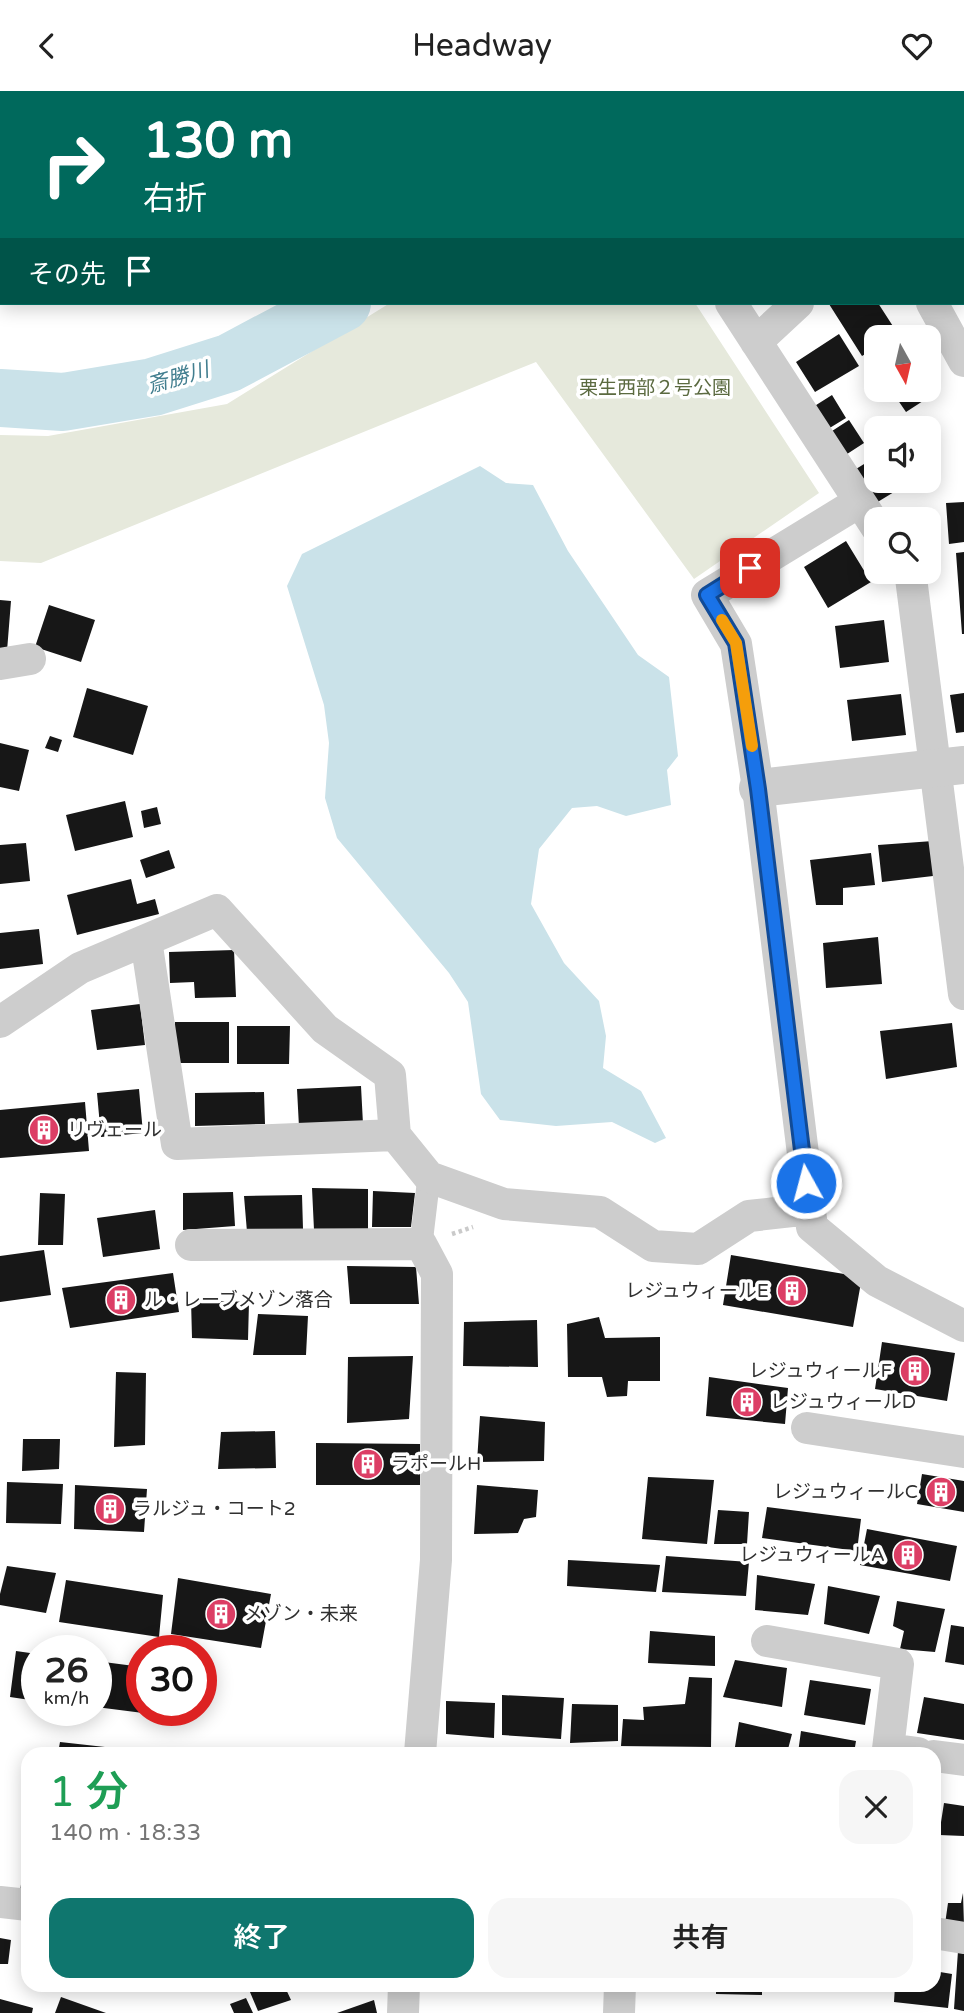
<!DOCTYPE html>
<html lang="ja">
<meta charset="utf-8">
<style>
:root{--surface:#fff;--page:#f6f6f6;--text:#222;--muted:#767676;--accent:#0f766e}
body{margin:0;font-family:"Varela Round","Noto Sans JP",sans-serif;background:var(--page);color:var(--text);height:100vh;display:flex;flex-direction:column;font-size:26px;white-space:nowrap}
*{box-sizing:border-box;margin:0}
p{font-size:23px;color:var(--muted)}
.icon{flex:none;width:38px;height:38px;fill:none;stroke:currentColor;stroke-width:2;stroke-linecap:round;stroke-linejoin:round}
.map{position:relative;flex:1;overflow:hidden}
.side{position:absolute;left:21px;top:1656px;width:920px;height:245px;display:flex;flex-direction:column;background:var(--surface);border-radius:21px;box-shadow:0 4px 18px #0003}
.side>*{flex:none}
.banner{position:absolute;left:0px;top:0px;width:964px;height:214px;box-shadow:0 4px 18px #0003;background:#00695c;color:#fff;overflow:hidden}
.needle{width:46px;rotate:172deg}
.buttons{position:absolute;left:864px;top:234px;display:grid;gap:14px}
.buttons a{display:grid;place-items:center;width:77px;height:77px;border-radius:14px;background:var(--surface);box-shadow:0 4px 18px #0003;font-size:35px}
.speed{position:absolute;left:21px;top:1544px;display:flex;gap:14px;font-size:35px;font-weight:700;text-align:center}
.speed>*{display:grid;place-content:center;width:91px;height:91px;border-radius:50%;background:var(--surface);box-shadow:0 4px 18px #0003;line-height:1}
.speed small{font-size:18px;font-weight:400}
.speed .limit{border:10px solid #d22;background:#fff;color:#111}
.pin{position:absolute;display:grid;place-items:center;width:60px;height:60px;color:#fff;margin:-30px;border-radius:14px;box-shadow:0 4px 10px #0006}
.me{position:absolute;width:77px;margin:-38px;rotate:353deg;stroke-linejoin:round;filter:drop-shadow(0 0 5px #0008)}
.turn{display:flex;align-items:center;gap:24px;height:147px;padding:0 28px;font-size:32px}
.turn .icon{width:91px;height:91px;stroke-width:2.5}
.turn b{display:block;font-size:49px;line-height:60px}
.then{display:flex;align-items:center;height:66px;padding:0 28px;background:#0003;gap:14px;font-size:26px}
.round{display:grid;place-items:center;flex:none;width:74px;height:74px;border-radius:21px;background:var(--page)}
.headline{display:flex;align-items:center;justify-content:space-between;height:119px;padding:0 28px}
h1{font-size:42px;font-weight:600;line-height:52px;color:#1e9e55}
.cta{display:flex;gap:14px;margin-top:auto;padding:14px 28px}
.cta a{flex:1;height:80px;border-radius:21px;background:var(--accent);color:#fff;font-size:28px;font-weight:600;line-height:80px;text-align:center}
.cta a+a{background:var(--page);color:var(--text)}
header{display:flex;justify-content:space-between;align-items:center;height:91px;padding:0 28px;background:var(--surface);font-size:32px;font-weight:600}
.map>svg:first-child{display:block}
</style>
<header><svg class="icon" aria-label="back" viewBox="0 0 24 24"><path d="M15 5l-7 7 7 7"/></svg>Headway<svg class="icon" aria-label="heart" viewBox="0 0 24 24"><path d="M12 20l-8-8c-3-5 5-10 8-4 3-6 11-1 8 4z"/></svg></header>
<div class="map">
<svg width="964" height="1922" viewBox="0 0 964 1922">
<rect width="100%" height="100%" fill="#fff"/>
<!-- green -->
<path fill="#e6e9dc" d="M0,0H353V2H2V123Z
M390,212H695L819,402L694,488L536,271L41,472L0,470V344L48,345L227,313Z"/>
<!-- water -->
<path fill="#cae2e9" d="M480,375L506,392L533,394L568,460L638,564L669,586L678,665L667,679L671,714L626,725L597,715L572,717L539,758L531,813L564,872L599,910L606,945L603,977L641,1000L666,1047L655,1052L612,1031L556,1035L500,1029L481,1003L468,911L449,882L337,747L325,707L329,652L324,614L287,495L302,463Z"/>
<g fill="none" stroke-linecap="round" stroke-linejoin="round">
<!-- river -->
<path stroke="#cae2e9" stroke-width="58" d="M617,2L619,0
M0,307L63,311L153,296L229,272L342,212"/>
</g>
<!-- building -->
<path fill="#171717" d="M831,212H878L898,243L892,247H877V256L862,265L829,213Z
M839,243L859,275L815,301L796,271Z
M929,284L940,299L906,321L891,299H929Z
M832,304L846,327L828,338L813,316Z
M849,329L864,352L844,365L829,342Z
M877,365V390H912L876,412L856,378Z
M964,411V451L949,453L946,412Z
M846,450L871,491L828,517L804,476Z
M964,461V543H962L956,462Z
M0,509L11,510L7,560L0,559Z
M49,514L95,529L81,571L35,556Z
M884,529L889,571L840,577L835,535Z
M87,597L148,615L133,664L73,646Z
M964,602V641L956,642L950,604Z
M901,603L906,644L852,650L847,609Z
M50,645L62,649L58,661L45,657Z
M0,652L29,659L19,700L0,696Z
M125,710L133,746L75,760L66,724Z
M157,716L161,733L144,737L141,720Z
M933,750V785L882,791L878,754Z
M26,752L30,790L0,793V754Z
M169,759L175,777L146,787L140,769Z
M871,762L875,794L843,797V814H816L810,769Z
M131,788L137,813L155,808L159,823L77,844L67,804Z
M39,838L43,873L0,878V842Z
M878,846L882,893L826,897L823,852Z
M234,859L236,906L195,907L194,891L170,892L169,861Z
M140,913L145,954L97,959L91,919Z
M175,931H229V972H175Z
M952,932L957,976L886,988L880,940Z
M237,935H290L289,973H237Z
M361,995L363,1033L299,1036L297,998Z
M139,998L143,1042L101,1046L97,1002Z
M264,1001L265,1033L195,1035V1002Z
M85,1011L89,1060L0,1067V1019Z
M312,1097L368,1098V1138L314,1139Z
M373,1100L415,1102L411,1136H372Z
M233,1101L235,1135L183,1139V1102Z
M40,1102L65,1103L63,1154H38Z
M302,1104L303,1138L247,1141L244,1105Z
M155,1119L160,1158L103,1166L97,1127Z
M44,1159L51,1204L0,1211V1165Z
M731,1164L862,1186L853,1236L723,1214Z
M347,1175L416,1176L419,1213H350Z
M173,1182L179,1221L70,1237L62,1197Z
M191,1209L249,1211L248,1249L192,1247Z
M258,1223L308,1225L306,1264H253Z
M599,1226L605,1247L660,1246V1290H628L627,1305L607,1306L602,1286H568L567,1233Z
M537,1229L538,1276L463,1275L464,1231Z
M882,1251L955,1262L947,1310L875,1298Z
M413,1265L409,1328L347,1332L348,1266Z
M116,1281L146,1282L145,1354L114,1356Z
M709,1286L788,1297L785,1333L706,1325Z
M480,1325L545,1331L544,1370L477,1371Z
M275,1340L276,1377L218,1378L221,1341Z
M23,1348H60L59,1378L22,1380Z
M316,1352L420,1353V1394H316Z
M922,1383L964,1390V1421L917,1413Z
M648,1386L714,1389L707,1453L642,1448Z
M7,1391L63,1393L61,1433L6,1432Z
M75,1394L147,1398L144,1441L74,1438Z
M477,1394L538,1399L536,1426L524,1428L518,1442L474,1443Z
M767,1416L861,1428L857,1460L762,1447Z
M718,1419L749,1421L747,1453H714Z
M867,1438L957,1455L950,1490L860,1474Z
M666,1465L749,1471L746,1505L662,1501Z
M568,1469L660,1474L656,1501L567,1495Z
M7,1475L56,1482L46,1522L0,1514V1503Z
M757,1484L815,1493L808,1524L755,1519Z
M178,1487L271,1503L261,1557L171,1543Z
M66,1489L163,1504L159,1546L59,1531Z
M828,1495L880,1505L869,1543L824,1533Z
M897,1510L945,1518L935,1561L900,1558L904,1540L893,1535Z
M951,1534L964,1536V1574L945,1571Z
M650,1540L715,1545V1575L648,1572Z
M16,1560L37,1563V1610L10,1606Z
M735,1569L787,1577L782,1616L723,1606Z
M96,1570L142,1576V1619H152L151,1623L96,1616Z
M689,1586L712,1587L711,1656L621,1655L623,1628L644,1629L643,1616L685,1613Z
M810,1589L871,1598L865,1634L804,1624Z
M502,1604L564,1607L561,1648L502,1644Z
M924,1606L964,1613V1649L917,1642Z
M446,1610L495,1612L494,1647L446,1643Z
M572,1613L618,1614V1650L570,1652Z
M739,1631L792,1643L787,1662H734Z
M801,1640L856,1650L854,1662H798Z
M60,1651L150,1661V1662H58Z
M944,1712L964,1715V1745L939,1744Z
M25,1754H28V1804L20,1803Z
M963,1802L964,1834L945,1833L948,1812H961Z
M0,1847L11,1849L8,1873H0Z
M958,1860L964,1861V1920L954,1918Z
M934,1880L952,1883L948,1917L894,1911L895,1894H934Z
M247,1894H284L291,1909L258,1920Z
M665,1894H704V1898L664,1897Z
M716,1894H762V1904L716,1903Z
M61,1906L106,1922H55Z
M246,1907L253,1922H234L230,1913Z
M0,1908L33,1917L32,1922H0Z
M374,1909L377,1922H337Z"/>
<g fill="none" stroke-linecap="round" stroke-linejoin="round">
<!-- path -->
<path stroke="#cacaca" stroke-width="4.5" stroke-dasharray="3.5 3.5" stroke-linecap="butt" d="M452,1143L473,1136"/>
<!-- pedestrian -->
<path stroke="#cdcdcd" stroke-width="23" d="M421,1153L429,1086"/>
<!-- minor -->
<path stroke="#cdcdcd" stroke-width="32" d="M768,2L769,0
M962,28L964,26
M731,212L877,437
M932,212L964,270
M756,251L798,212
M859,411L707,504L736,553L758,697L812,1136L877,1190L964,1235
M907,481L911,487L964,903
M0,573L30,568
M146,849L177,1053L395,1044
M0,931L80,877L217,819L325,938L390,984L395,1044L429,1086L504,1113L600,1121L653,1155L698,1158L749,1125L810,1118
M191,1154L421,1153L437,1183L436,1469L420,1662
M807,1337L964,1361
M767,1550L898,1573L888,1658L918,1662
M934,1665L964,1669
M0,1811L28,1814
M934,1842L964,1847
M403,1922L404,1894
M619,1922L620,1894"/>
<!-- tertiary -->
<path stroke="#cdcdcd" stroke-width="38" d="M758,697L964,674"/>
</g>
<g fill="none" stroke-linecap="round" stroke-linejoin="round">
<!-- route casing -->
<g stroke="#114b97" stroke-width="18">
<path id="route" d="M750,477L707,504L736,552L758,698L806,1092"/>
</g>
<!-- route -->
<use href="#route" stroke="#1a73e8" stroke-width="12"/>
<!-- slow -->
<path stroke="#f59e0b" stroke-width="12" d="M722,529L736,552L752,655"/>
</g>
<!-- icons -->
<defs>
<g id="building-disc" transform="scale(1.575)"><circle r="9.5" fill="#dc3e65" stroke="#fff"/><path d="M-4-6H4V6H1V3H-1V6H-4ZM-2.5-4.3h1.7v1.8h-1.7ZM.8-4.3h1.7v1.8H.8ZM-2.5-1h1.7V.8h-1.7ZM.8-1h1.7V.8H.8Z" fill="#fff"/></g>
</defs>
<g fill-rule="evenodd">
<use href="#building-disc" x="44" y="1039"/>
<use href="#building-disc" x="792" y="1200"/>
<use href="#building-disc" x="121" y="1209"/>
<use href="#building-disc" x="915" y="1280"/>
<use href="#building-disc" x="747" y="1311"/>
<use href="#building-disc" x="368" y="1373"/>
<use href="#building-disc" x="941" y="1401"/>
<use href="#building-disc" x="110" y="1418"/>
<use href="#building-disc" x="908" y="1464"/>
<use href="#building-disc" x="221" y="1523"/>
</g>
<g text-anchor="middle" dominant-baseline="central" stroke-width="7" stroke-linejoin="round" paint-order="stroke">
<!-- park labels -->
<g font-size="19" fill="#5b6a40" stroke="#fff">
<text x="655" y="297">栗生西部２号公園</text>
</g>
<!-- poi labels -->
<g font-size="19" fill="#303030" stroke="#fff" text-anchor="start">
<text x="67" y="1039">リヴェール</text>
<text x="769" y="1200" text-anchor="end">レジュウィールE</text>
<text x="144" y="1209">ル・レーブメゾン落合</text>
<text x="892" y="1280" text-anchor="end">レジュウィールF</text>
<text x="770" y="1311">レジュウィールD</text>
<text x="391" y="1373">ラポールH</text>
<text x="918" y="1401" text-anchor="end">レジュウィールC</text>
<text x="133" y="1418">ラルジュ・コート2</text>
<text x="885" y="1464" text-anchor="end">レジュウィールA</text>
<text x="244" y="1523">メゾン・未来</text>
</g>
<!-- water labels -->
<g font-size="21" font-style="italic" fill="#427e8f" stroke="#fff">
<text transform="translate(178 287) rotate(-16)">斎勝川</text>
</g>
</g>
</svg>
<div class="buttons">
<a><svg class="needle" viewBox="-14 -14 28 28"><path d="M0-13l5 13h-10z" fill="#e53935"/><path d="M0 13l5-13h-10z" fill="#767676"/></svg></a>
<a><svg class="icon" aria-label="sound" viewBox="0 0 24 24"><path d="M4 9h4l5-4v14l-5-4H4zM17 9q2 3 0 6"/></svg></a>
<a><svg class="icon" aria-label="search" viewBox="0 0 24 24"><circle cx="10" cy="10" r="6"/><path d="M15 15l6 6"/></svg></a>
</div>
<div class="speed"><div>26<small>km/h</small></div><div class="limit">30</div></div>
<div class="pin" style="left:750px;top:477px;background:#d93025"><svg class="icon" aria-label="arrive" viewBox="0 0 24 24"><path d="M6 21V4h12l-3 4 3 4H6"/></svg></div>
<svg class="me" style="left:806px;top:1092px" viewBox="-20 -20 40 40"><circle r="17" fill="#1a73e8" stroke="#fff" stroke-width="3"/><path d="M0-11L8 9 0 5-8 9z" fill="#fff"/></svg>
<div class="banner">
<div class="turn"><svg class="icon" aria-label="right" viewBox="0 0 24 24"><path d="M7 20v-9h11M14 6l5 5-5 5"/></svg><div><b>130 m</b>右折</div></div>
<div class="then">その先<svg class="icon" aria-label="arrive" viewBox="0 0 24 24"><path d="M6 21V4h12l-3 4 3 4H6"/></svg></div>
</div>
<section class="side">
<div class="headline"><div><h1>1 分</h1><p>140 m · 18:33</p></div><a class="round"><svg class="icon" aria-label="close" viewBox="0 0 24 24"><path d="M6 6l12 12M18 6L6 18"/></svg></a></div>
<div class="cta"><a>終了</a><a>共有</a></div>
</section>
</div>
